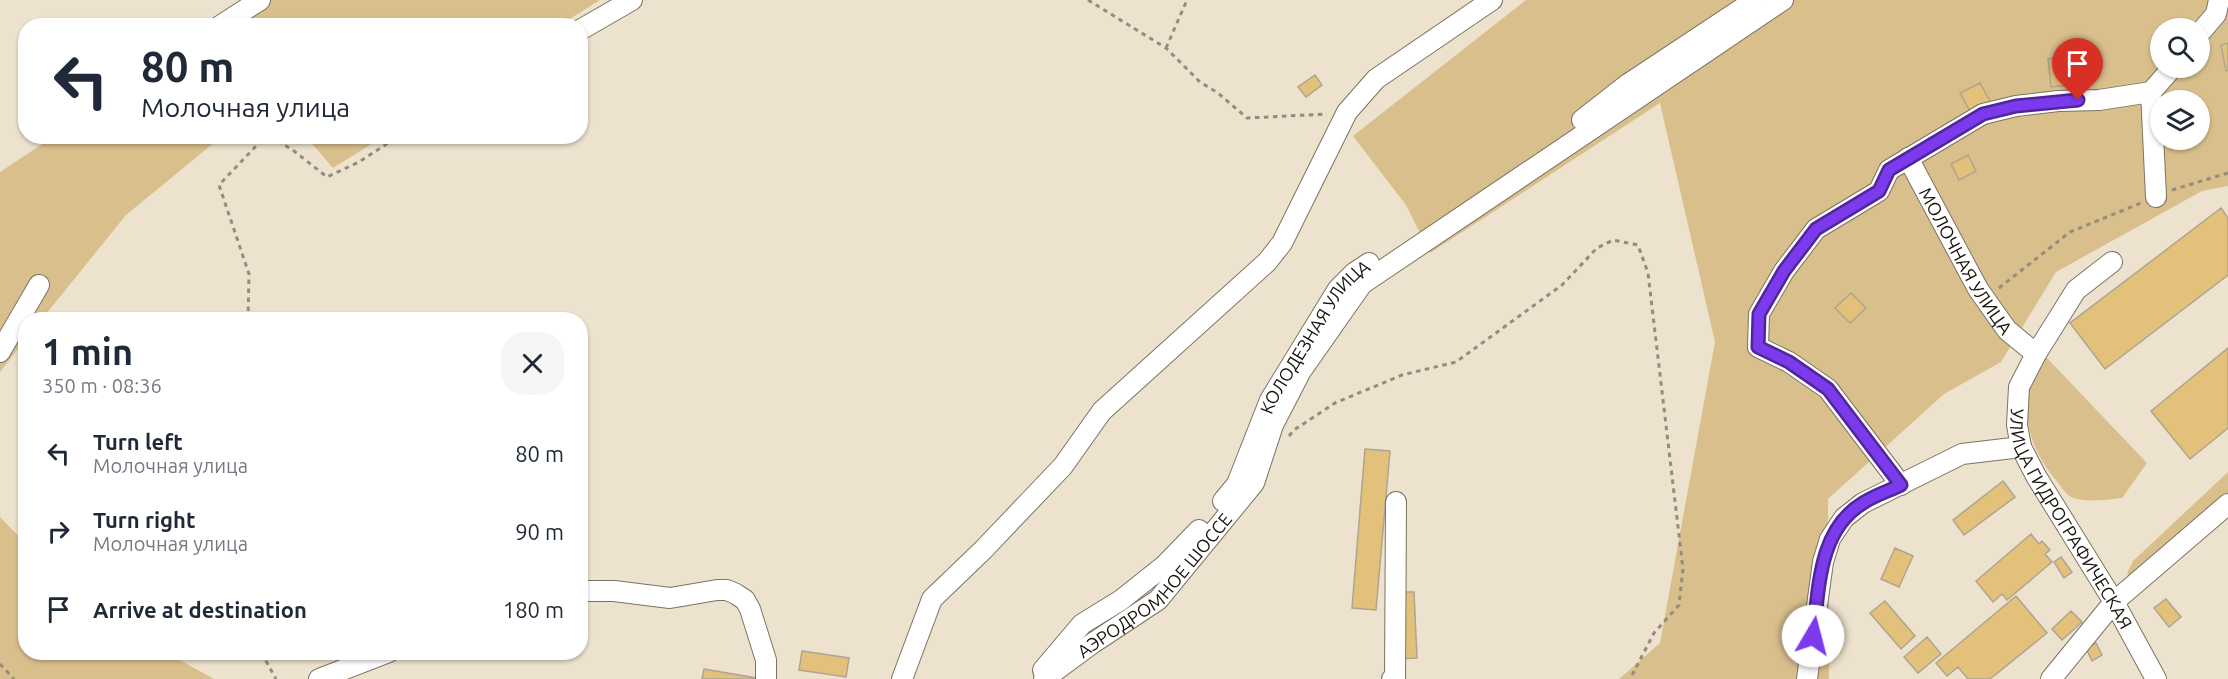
<!DOCTYPE html>
<meta charset="utf-8">
<style>
:root{--surface:#fff;--page:#f6f6f7;--text:#1f2937;--muted:#747a83}
body{margin:0;font-family:Ubuntu,sans-serif;background:var(--page);color:var(--text);height:100vh;display:flex;flex-direction:column;font-size:22px;white-space:nowrap}
*{box-sizing:border-box;margin:0}
p{font-size:20px;color:var(--muted)}
.icon{flex:none;width:33px;height:33px;fill:none;stroke:currentColor;stroke-width:2;stroke-linecap:round;stroke-linejoin:round}
.map{position:relative;flex:1;overflow:hidden}
.side{position:absolute;left:18px;top:312px;width:570px;height:348px;display:flex;flex-direction:column;background:var(--surface);border-radius:24px;box-shadow:0 2px 4px #0004}
.side>*{flex:none}
.banner{position:absolute;left:18px;top:18px;width:570px;height:126px;border-radius:24px;box-shadow:0 2px 4px #0004;background:#fff;color:var(--text);overflow:hidden}
.buttons{position:absolute;left:2150px;top:18px;display:grid;gap:12px}
.buttons a{display:grid;place-items:center;width:60px;height:60px;border-radius:50%;background:var(--surface);box-shadow:0 2px 4px #0004;font-size:30px}
.pin{position:absolute;display:grid;place-items:center;width:51px;height:51px;color:#fff;margin:-62px -26px;border-radius:50% 50% 50% 0;rotate:-45deg;box-shadow:0 0 6px #0007}
.pin .icon{rotate:45deg}
.me{position:absolute;width:66px;margin:-33px;rotate:8deg;stroke-linejoin:round;filter:drop-shadow(0 0 4px #0008)}
.turn{display:flex;align-items:center;gap:21px;height:126px;padding:0 24px;font-size:27px}
.turn .icon{width:78px;height:78px;stroke-width:2.5}
.turn b{display:block;font-size:42px;line-height:51px}
.round{display:grid;place-items:center;flex:none;width:63px;height:63px;border-radius:24px;background:var(--page)}
.summary{display:flex;align-items:center;justify-content:space-between;height:102px;padding:0 24px}
h1{font-size:36px;font-weight:700;line-height:45px}
ul{padding:0;list-style:none}
li{display:flex;align-items:center;gap:18px;height:78px;padding:0 24px}
li div{flex:1}
li b{display:block;font-size:22px}
li em{font-style:normal}
.map>svg:first-child{display:block}
</style>
<div class="map">
<svg width="2228" height="679" viewBox="0 0 2228 679">
<rect width="100%" height="100%" fill="#ede2ce"/>
<!-- green -->
<path fill="#d9bf8c" fill-rule="evenodd" d="M255,0H600L560,25L221,26Z
M1526,0H2228V186L2202,191L2056,272L2001,362L1944,394L1828,499L1829,679H1619L1660,643L1715,342L1660,103L1430,253L1406,205L1353,136ZM2160,28H2199V68H2160ZM2160,100H2199V140H2160Z
M53,137H221L126,215L42,319L26,320L25,340L0,372V172Z
M306,137H383L333,168Z
M2045,356L2147,463L2122,498C2105,500 2087,503 2071,497C2065,494 2060,485 2056,480C2024,442 2016,398 2045,356Z
M2228,472V493L2129,577L2127,573L2133,561Z
M0,517L25,543L26,652L167,653L214,679H0Z"/>
<!-- building -->
<path fill="#e3c17b" stroke="#aea491" stroke-width="1.5" d="M2228,43V70L2226,71L2221,45Z
M2074,56L2077,84L2051,87L2048,59Z
M1315,75L1322,85L1306,97L1298,87Z
M1980,83L1990,101L1970,111L1960,93Z
M1968,155L1976,171L1959,180L1951,164Z
M2221,208L2228,218V275L2105,369L2070,323Z
M1851,293L1866,308L1850,323L1835,308Z
M2228,348V428L2190,459L2151,411Z
M1365,449L1390,451L1376,610L1352,608Z
M2003,481L2015,497L1964,535L1953,520Z
M2031,534L2039,544L2042,541L2050,550L2045,554L2052,562L2007,600L2002,594L1993,602L1976,581Z
M1895,548L1913,556L1899,587L1881,579Z
M2061,557L2072,572L2064,578L2054,562Z
M1397,592H1414L1417,658L1399,659Z
M2016,596L2047,633L1990,679H1968L1958,667L1947,676L1936,663Z
M2166,599L2181,617L2169,627L2154,608Z
M1885,601L1915,636L1901,649L1870,613Z
M2071,611L2082,622L2062,640L2052,629Z
M1927,637L1941,654L1918,673L1904,657Z
M2096,643L2102,655L2092,661L2086,648Z
M802,651L849,658L846,677L799,670Z
M704,669L756,678V679H702Z"/>
<g fill="none" stroke-linecap="round" stroke-linejoin="round">
<!-- minor casing -->
<g stroke="#7c7361" stroke-width="22">
<g id="minor">
<path d="M220,26L260,0"/>
<path d="M580,30L632,0"/>
<path d="M2199,34L2216,14L2219,0"/>
<path d="M1582,120L1628,84L1755,0"/>
<path id="s1" d="M1908,158L1978,289L2007,330L2036,354"/>
<path d="M2156,197L2151,92L2172,68"/>
<path id="s2" d="M2112,262L2076,290L2036,354L2019,387L2017,425L2021,447L2036,476L2114,602L2156,679"/>
<path d="M0,352L39,285"/>
<path d="M1901,485L1828,389L1789,362L1758,347L1759,314L1784,271L1816,229L1879,191L1889,170L1983,114L2016,106L2058,101L2099,100L2151,92"/>
<path id="s3" d="M1223,501L1237,484L1270,400L1338,289L1354,273L1369,263"/>
<path d="M580,591H614L670,598L717,590H727L736,594L745,600L750,609L766,660V679"/>
<path d="M1043,670L1082,624L1121,600L1165,565L1199,530"/>
<path d="M319,679L389,652"/>
<path d="M902,679L932,599L983,550L1063,466L1102,411L1267,262L1282,243L1347,112L1376,79L1492,0"/>
<path id="s4" d="M1044,679L1093,643L1158,600L1254,483L1273,425L1301,371L1362,284L1783,0"/>
<path d="M1392,679H1395L1396,502"/>
<path d="M1807,679L1823,562L1830,539L1844,518L1863,503L1962,454L2021,447"/>
<path d="M2051,679L2114,602L2228,504"/>
</g>
</g>
<!-- path -->
<path stroke="#948c7d" stroke-width="3" stroke-dasharray="4.5 4.5" stroke-linecap="butt" d="M1088,0L1166,48L1200,82L1218,93L1247,118L1327,114
M1166,48L1187,0
M270,136L294,151L327,177L359,162L399,136
M2172,190L2228,173
M1999,288L2070,232L2141,203
M248,320L249,274L219,185L257,145L260,136
M1289,436L1294,430L1335,403L1402,375L1456,362L1562,285L1597,248L1613,240L1638,245L1648,273L1683,569L1679,605L1654,633L1630,679
M264,652L266,661L276,679
M0,664L14,679"/>
<!-- minor -->
<use href="#minor" stroke="#fff" stroke-width="20"/>
</g>
<g fill="none" stroke-linecap="round" stroke-linejoin="round">
<!-- route casing -->
<g stroke="#51269a" stroke-width="15">
<path id="route" d="M1813,636C1819,589 1818,530 1863,503C1875,495 1889,491 1901,485L1828,389L1789,362L1758,347L1759,314L1784,271L1816,229L1879,191L1889,170L1983,114L2016,106L2078,100"/>
</g>
<!-- route -->
<use href="#route" stroke="#7c3aed" stroke-width="10"/>
</g>
<g text-anchor="middle" dominant-baseline="central" stroke-width="5" stroke-linejoin="round" paint-order="stroke">
<!-- street labels -->
<g font-size="18" fill="#16130c" stroke="#ede2ce">
<text stroke="none"><textPath href="#s1" startOffset="118">МОЛОЧНАЯ УЛИЦА</textPath></text>
<text stroke="none"><textPath href="#s3" startOffset="190">КОЛОДЕЗНАЯ УЛИЦА</textPath></text>
<text stroke="none"><textPath href="#s2" startOffset="304">УЛИЦА ГИДРОГРАФИЧЕСКАЯ</textPath></text>
<text stroke="none"><textPath href="#s4" startOffset="146">АЭРОДРОМНОЕ ШОССЕ</textPath></text>
</g>
</g>
</svg>
<div class="buttons">
<a><svg class="icon" aria-label="search" viewBox="0 0 24 24"><circle cx="10" cy="10" r="6"/><path d="M15 15l6 6"/></svg></a>
<a><svg class="icon" aria-label="layers" viewBox="0 0 24 24"><path d="M12 4l9 5-9 5-9-5zM3 14l9 5 9-5"/></svg></a>
</div>
<div class="pin" style="left:2078px;top:100px;background:#d93025"><svg class="icon" aria-label="arrive" viewBox="0 0 24 24"><path d="M6 21V4h12l-3 4 3 4H6"/></svg></div>
<svg class="me" style="left:1813px;top:636px" viewBox="-20 -20 40 40"><circle r="19" fill="#fff"/><path d="M0-13L10 11 0 6-10 11z" fill="#7c3aed"/></svg>
<div class="banner">
<div class="turn"><svg class="icon" aria-label="left" viewBox="0 0 24 24"><path d="M17 20v-9H6M10 6l-5 5 5 5"/></svg><div><b>80 m</b>Молочная улица</div></div>
</div>
<section class="side">
<div class="summary"><div><h1>1 min</h1><p>350 m · 08:36</p></div><a class="round"><svg class="icon" aria-label="close" viewBox="0 0 24 24"><path d="M6 6l12 12M18 6L6 18"/></svg></a></div>
<ul>
<li><svg class="icon" aria-label="left" viewBox="0 0 24 24"><path d="M17 20v-9H6M10 6l-5 5 5 5"/></svg><div><b>Turn left</b><p>Молочная улица</p></div><em>80 m</em></li>
<li><svg class="icon" aria-label="right" viewBox="0 0 24 24"><path d="M7 20v-9h11M14 6l5 5-5 5"/></svg><div><b>Turn right</b><p>Молочная улица</p></div><em>90 m</em></li>
<li><svg class="icon" aria-label="arrive" viewBox="0 0 24 24"><path d="M6 21V4h12l-3 4 3 4H6"/></svg><div><b>Arrive at destination</b></div><em>180 m</em></li>
</ul>
</section>
</div>
